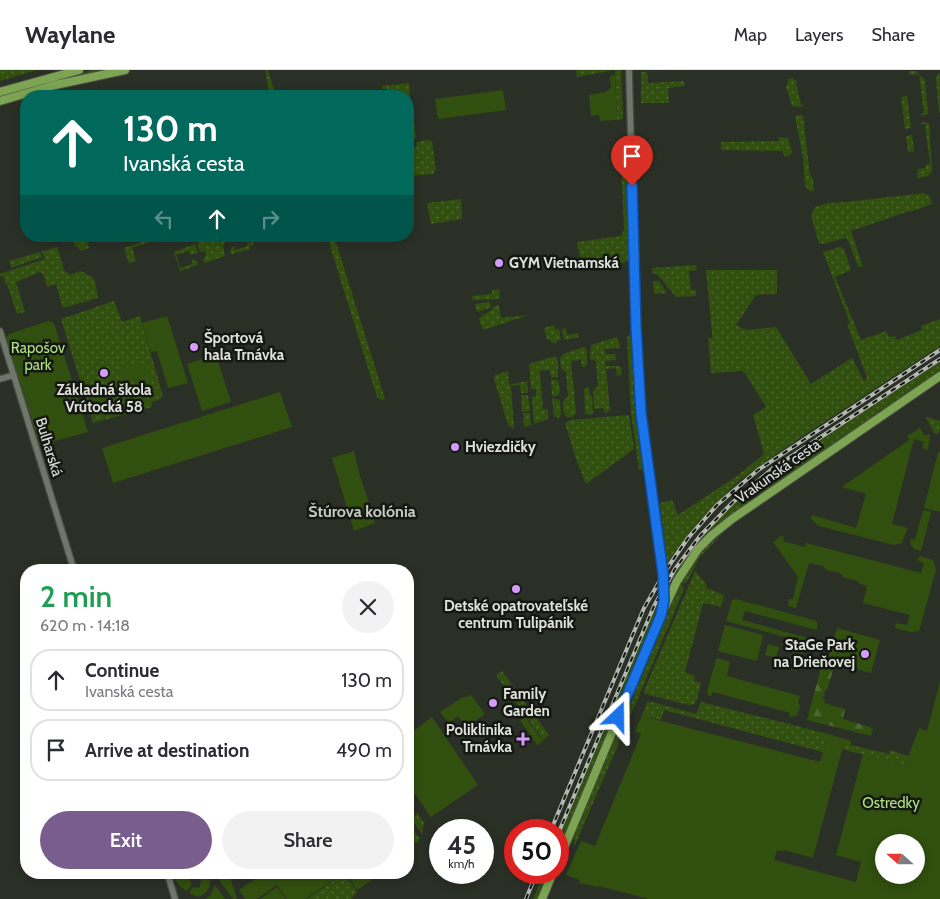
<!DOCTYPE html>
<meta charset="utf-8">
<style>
:root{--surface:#fff;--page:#f2f2f3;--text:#2b2b33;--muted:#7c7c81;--line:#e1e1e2;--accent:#785d8d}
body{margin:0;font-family:Cabin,sans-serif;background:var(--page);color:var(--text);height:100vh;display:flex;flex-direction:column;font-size:19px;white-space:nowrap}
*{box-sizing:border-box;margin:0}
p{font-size:16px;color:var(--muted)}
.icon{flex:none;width:28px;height:28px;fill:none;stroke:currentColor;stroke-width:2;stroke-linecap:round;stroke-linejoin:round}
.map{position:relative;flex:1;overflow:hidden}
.drawer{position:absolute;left:20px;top:494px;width:394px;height:315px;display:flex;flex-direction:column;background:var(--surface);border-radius:20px;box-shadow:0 2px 8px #0003}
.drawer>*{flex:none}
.banner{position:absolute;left:20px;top:20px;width:394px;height:152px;border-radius:20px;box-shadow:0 2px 8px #0003;background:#00695c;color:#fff;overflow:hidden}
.needle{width:32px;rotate:291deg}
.fabs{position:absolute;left:875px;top:764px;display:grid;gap:10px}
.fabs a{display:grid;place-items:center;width:50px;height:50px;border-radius:50%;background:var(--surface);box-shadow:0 2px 8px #0003;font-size:25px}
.speed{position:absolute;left:429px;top:749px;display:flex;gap:10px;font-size:25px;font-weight:700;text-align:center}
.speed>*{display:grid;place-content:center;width:65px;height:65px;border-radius:50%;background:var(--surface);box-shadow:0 2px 8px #0003;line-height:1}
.speed small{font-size:12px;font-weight:400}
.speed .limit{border:8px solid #d22;background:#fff;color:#111}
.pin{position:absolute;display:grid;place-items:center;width:42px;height:42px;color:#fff;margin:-51px -21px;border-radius:50% 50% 50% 0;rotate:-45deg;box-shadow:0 0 5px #0007}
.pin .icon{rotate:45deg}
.me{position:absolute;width:55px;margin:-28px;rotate:23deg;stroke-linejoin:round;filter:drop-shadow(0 0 4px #0008)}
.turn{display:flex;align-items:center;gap:18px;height:105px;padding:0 20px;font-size:22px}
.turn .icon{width:65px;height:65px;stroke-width:2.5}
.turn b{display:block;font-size:35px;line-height:42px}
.lanes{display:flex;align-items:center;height:48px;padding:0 20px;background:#0003;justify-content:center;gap:25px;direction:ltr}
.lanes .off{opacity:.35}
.round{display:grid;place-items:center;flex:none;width:52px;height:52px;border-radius:26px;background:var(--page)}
.summary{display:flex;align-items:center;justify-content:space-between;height:85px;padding:0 20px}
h1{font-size:30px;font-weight:600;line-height:38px;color:#1e9e55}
.button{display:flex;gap:10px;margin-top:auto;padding:10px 20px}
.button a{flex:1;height:58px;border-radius:30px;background:var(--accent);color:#fff;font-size:20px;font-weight:600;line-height:58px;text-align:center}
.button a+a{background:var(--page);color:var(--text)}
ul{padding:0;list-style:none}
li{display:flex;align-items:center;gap:15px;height:62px;margin:0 10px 8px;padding:0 10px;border:2px solid var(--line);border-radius:20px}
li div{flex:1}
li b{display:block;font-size:19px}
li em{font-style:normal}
header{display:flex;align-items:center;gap:30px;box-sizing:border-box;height:70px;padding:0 25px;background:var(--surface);border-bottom:1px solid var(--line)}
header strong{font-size:24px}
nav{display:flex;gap:28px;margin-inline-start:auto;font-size:18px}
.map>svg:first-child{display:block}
</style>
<header>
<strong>Waylane</strong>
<nav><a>Map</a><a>Layers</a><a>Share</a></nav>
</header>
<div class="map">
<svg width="940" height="829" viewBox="0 0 940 829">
<defs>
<pattern id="grass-dots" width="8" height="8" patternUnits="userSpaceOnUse" patternTransform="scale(1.25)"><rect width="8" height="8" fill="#314f0f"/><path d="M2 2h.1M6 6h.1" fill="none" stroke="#4e6831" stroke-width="1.8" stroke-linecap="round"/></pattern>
<pattern id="forest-firs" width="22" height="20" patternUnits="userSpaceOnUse" patternTransform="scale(1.25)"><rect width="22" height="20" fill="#314f0f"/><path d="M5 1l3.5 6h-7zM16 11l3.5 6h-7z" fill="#4e6831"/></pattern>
</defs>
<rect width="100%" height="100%" fill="#2b3026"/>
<!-- grass -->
<path fill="url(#grass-dots)" d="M0,0H37L0,11Z
M92,0H107L71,7L0,28V25Z
M265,0H268L276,26H270Z
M576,0H621L623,49L617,50L615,0L577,7Z
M690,0L647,2L648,13L683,11L685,14L684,16L668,18L669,33H641V3L642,2Z
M909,1H916L925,10L928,44L923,46L920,44L924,43L919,4L909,5Z
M940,2V43L939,42L936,10L937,5Z
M792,8L798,12L796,13L801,35L804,34L802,37L792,36L786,16L789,9Z
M409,13L411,42H413L416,68L408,69V26H389L387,19H382V16Z
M907,26L911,58L905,59L901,27Z
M797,45H803L810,106L813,108L814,121H810L805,116L803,87L795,47Z
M923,52L929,53L932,101L928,106L918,108L917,99L926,98L925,95L930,94L925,54H921Z
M912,65L914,81L908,82L906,66Z
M779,67L788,68L792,82L790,85L784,87L783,81L721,80V72L779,71Z
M428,70L432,72L436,100L433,104L408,106V78L417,77L416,72Z
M621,89L627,93L631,187L626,192L599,195L595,192L581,193L577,172L621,166L624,160Z
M924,123L929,126L932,134L910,142L909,141L851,161L863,197H860L858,196L848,170L845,168L824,174L819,173L811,146L815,137L828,133L846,132Z
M461,129L462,149L431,154L427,133Z
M75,166H85L89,178L80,181L78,176L75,177L74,172L76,171Z
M218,166H223L225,174L223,175L225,186L205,193L203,190L206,185L205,181L200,182L197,173Z
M245,166H247L249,173L253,172L254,175L249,176L250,179L232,184L230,182L232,177L234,176L235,180L248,176Z
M327,166H334L385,329L382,330L377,327Z
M152,169L153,171L132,178L136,191L129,193L124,178Z
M195,174L198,183L190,185L189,181L176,185L180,198L193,194L192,190L193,189L198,192L197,195L180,201L174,182Z
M57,177L65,202H68L69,205L81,201L92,207L95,211L98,228L63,238L56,214L47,217L43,204L40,202L16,212L25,242L17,244L7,214L5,213L3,206L0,207V204L45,189L42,181L40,182L42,187L11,198L9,191Z
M840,177L844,179L851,200L835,207L861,270L886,261L889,267L895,266L897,270L922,260L921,256L940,249V276L800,368L740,410L699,451L667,494L660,433L672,430L678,445L737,406L764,384L753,345L766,337L745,303L742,301L711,303L708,268H712V262L706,200H777V224L756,225L736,255L746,260L776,257L811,314L852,288L864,311L867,308L847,254L850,253L823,182Z
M696,195L697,200L689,201L691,220H696V226L676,227L657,204H653L652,198Z
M653,211H659L667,223L654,224Z
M500,219L499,229L473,230L472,226L492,224V220Z
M114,231L122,252L140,246L163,326L160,329L151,332L152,337L93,353L61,249Z
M489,232L491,235L490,238L477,242L475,234Z
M499,235L501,248L539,244L529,245L483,260L479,249C483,243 491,243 494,236Z
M554,255L555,259H559L561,270L556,271L557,274L547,269L544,258Z
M566,258L567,265L578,263L579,267L564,270L562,259Z
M631,264L633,266L638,348L644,399L639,400L631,343L627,267Z
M617,267L620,275L619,278L604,279L605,284H615L616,290L605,291V296H619L622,299L621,305L617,306L616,298L606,299L610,340L606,343L604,341L603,338L594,339L593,321L598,316L596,291L590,289L591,275Z
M584,277L587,281V296L582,297L581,290L571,291L576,343L573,347H567C562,344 563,333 564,329L568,327L566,302L561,299L560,289L563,284Z
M555,286L558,290V307L551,308L550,300L540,301L543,339H548V349L534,354L532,327L536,326V319H531L529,294Z
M940,292V303L890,337L879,341L873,348L780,412L779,411L759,425L757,424L750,428L752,431C717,456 696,468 675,507L672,508C713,440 776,398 841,356C874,335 907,313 940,292Z
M508,301L509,315L527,311L528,323H521L520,315L511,316L514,359L508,355L494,309L495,305Z
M551,310H557L559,313L560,323L557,326H552Z
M584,318H589L590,325L592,326L593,343L590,345L586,344L585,342Z
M521,325H528L530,341L522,342Z
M552,328L560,330L561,344L559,348L554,346Z
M523,343H530L531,355L524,357Z
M629,345L634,379L586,414L577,392L565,353L571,350Z
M926,347L940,351V360L938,364L934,363Z
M719,467L699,488L687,512L682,513C685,500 706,472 719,467Z
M695,501L707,515L706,518L724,525L721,537L703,533L685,602L695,606L694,611L701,613L697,630L694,634L689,635L645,624L644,621Z
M680,514L683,516L684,519L630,647L627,642Z
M656,534L658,540L650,561L559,779L558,770Z
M502,601L549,665L543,670L496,605Z
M647,632H652L696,644L701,632L828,664L823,682L664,640L661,650L642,646Z
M624,654H627L575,775L573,774L575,770L573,769L619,657Z
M845,669L851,671V675L889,684L890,680L908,686L905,696L842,679Z
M418,743L424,753L422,764L411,748Z
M408,753L420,769L417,773H415L408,763Z
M408,768L414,777L408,793Z
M344,803L357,822L351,829H307Z
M544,803H548L538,829H533Z"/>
<!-- forest -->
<path fill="url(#forest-firs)" d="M821,598L833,600L827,620H825L823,630H825L824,633L845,639L843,649L873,658L871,666L807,650Z"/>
<!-- park -->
<path fill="#314f0f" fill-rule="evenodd" d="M615,5L617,50L600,51L599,45L591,46L589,25L605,22L611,18L610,6Z
M503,20L506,40L438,49L435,29Z
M412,80L415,100L408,102V81Z
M167,246L188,313L168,318L157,281L151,282L142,253Z
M48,251L52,252L55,256L88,362L40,375L6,268L9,264Z
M216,285L231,332L202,341L187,294Z
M146,292L151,307L121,315L117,300Z
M280,322L292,357L113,413L102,378Z
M920,358L925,366L929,364L930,365L928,380L922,378L924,372L914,369L892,454L908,458L902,473L894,475L819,456L811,449L812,445L856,458L866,424L842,417L909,370L907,366Z
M354,381L358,399L375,453L354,461L332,388Z
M938,382H940V442L924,438Z
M923,440L931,442L921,481L914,479L910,473L911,469L915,470Z
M781,466L784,467L783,471L805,477L806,473L921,503L924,493L918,491L919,486L933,490L936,500L919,561L910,562L895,558L896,553L907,555L910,545L863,533L867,516L860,514L857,511L843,507L840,503L826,500L823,496L809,493L796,538L788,536L789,529H793L798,507L773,472Z
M736,529L817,551V560L745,541L742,550L815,570L814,575L726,551L732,530Z
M725,555L763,565L757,591L718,581Z
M837,558L880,570L871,603L827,591Z
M796,573L805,576L803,584H800L795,601L789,599Z
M768,574L779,577L776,588L765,585Z
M717,588L730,592L727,606L800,626L798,632L800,636L797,646L789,647L790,643L713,622L711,626L708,625L707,622L716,589Z
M940,611V829H648L599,816V817L579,813L580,810L566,805L581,771L595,776L641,664L635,661L642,646L820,692L828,664L845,669L813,788L784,780L783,781L777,780L774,790L856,812L861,792L836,785L863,684L905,695L919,658L927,661ZM884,772H916V805H884Z
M471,625L485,644L466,657L458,646L449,653L440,642L463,627H466Z
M432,647L478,715L431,747L408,714V665Z
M525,647L543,671L537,675L520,650Z
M182,803L191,811V816L187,821L181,817L175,810L176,806Z
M206,803C214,813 209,823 198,827L190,824V821L193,817L198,818L200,817L201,810Z
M214,803H229L237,829H233Z
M264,803H343L305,829H287L277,815L257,829H245L239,820Z
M346,803V802L382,803L357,820Z
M215,815L225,829H205L210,826Z
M277,817L286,829H260Z"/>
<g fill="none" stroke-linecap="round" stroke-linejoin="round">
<!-- minor casing -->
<g stroke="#484d44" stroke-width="8">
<path id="minor" d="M629,0L636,257L641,343L663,504V536
M0,261L74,500
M0,309L14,305
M167,802L175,829"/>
</g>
<!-- major casing -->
<g stroke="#484d44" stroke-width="10">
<path id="major" d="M0,22L79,0
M0,31L55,15L125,0
M558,792L661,545L677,511L698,479L712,465L732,449L940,306
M542,829L553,802"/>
</g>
<!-- minor -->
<use href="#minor" stroke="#6f766a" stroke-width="5.5"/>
<!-- major -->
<use href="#major" stroke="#7ca452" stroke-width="8"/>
<!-- rail casing -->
<g stroke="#b3b8b0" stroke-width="4">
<path id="rail" d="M551,760L644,538L666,500L688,468L717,435L758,400L940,280
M558,764L654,536L675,499L700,466L732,433L772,399L940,289
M526,829L537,802"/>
</g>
<!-- rail -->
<use href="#rail" stroke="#151713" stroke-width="2" stroke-dasharray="5.5" stroke-linecap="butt"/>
</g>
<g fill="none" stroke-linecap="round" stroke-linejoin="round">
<!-- route casing -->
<g stroke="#114b97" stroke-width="12">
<path id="route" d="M618,647L661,545L664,530L663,504L641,343L636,257L632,116"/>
</g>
<!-- route -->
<use href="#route" stroke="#1a73e8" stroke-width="9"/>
</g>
<!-- markers -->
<g fill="#d69bfa" stroke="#151713" stroke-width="2">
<circle cx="499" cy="193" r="5"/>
<circle cx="194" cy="277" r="5"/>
<circle cx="104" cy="303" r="5"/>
<circle cx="455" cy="377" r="5"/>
<circle cx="516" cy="519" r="5"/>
<circle cx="865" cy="584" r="5"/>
<circle cx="493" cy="633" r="5"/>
<path d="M520.5 661.5h5v5h5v5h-5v5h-5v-5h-5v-5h5z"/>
</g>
<g text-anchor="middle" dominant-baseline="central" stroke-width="5" stroke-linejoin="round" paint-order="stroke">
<!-- poi labels -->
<g font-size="15" font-weight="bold" fill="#dee2db" stroke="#151713" text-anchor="start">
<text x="509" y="193">GYM Vietnamská</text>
<text x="204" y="268">Športová<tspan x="204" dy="17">hala Trnávka</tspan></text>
<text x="104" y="320" text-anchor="middle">Základná škola<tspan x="104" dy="17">Vrútocká 58</tspan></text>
<text x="465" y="377">Hviezdičky</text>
<text x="516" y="536" text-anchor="middle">Detské opatrovateľské<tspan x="516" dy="17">centrum Tulipánik</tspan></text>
<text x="855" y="575" text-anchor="end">StaGe Park<tspan x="855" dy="17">na Drieňovej</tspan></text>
<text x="503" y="624">Family<tspan x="503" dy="17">Garden</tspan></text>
<text x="512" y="660" text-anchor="end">Poliklinika<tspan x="512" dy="17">Trnávka</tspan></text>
</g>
<!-- park labels -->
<g font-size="15" fill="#ade17f" stroke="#151713">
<text x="38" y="278">Rapošov<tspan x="38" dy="17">park</tspan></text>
<text x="891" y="733">Ostredky</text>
</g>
<!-- street labels -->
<g font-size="15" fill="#dee2db" stroke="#151713">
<text transform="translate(49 377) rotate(73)">Bulharská</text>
<text transform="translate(778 401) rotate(-35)">Vrakunská cesta</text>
</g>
<!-- neighbourhood labels -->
<g font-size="16" font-weight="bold" fill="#c4cbbe" stroke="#151713">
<text x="362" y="441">Štúrova kolónia</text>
</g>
</g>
</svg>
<div class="fabs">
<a><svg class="needle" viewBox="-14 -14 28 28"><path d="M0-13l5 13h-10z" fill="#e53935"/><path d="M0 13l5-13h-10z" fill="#7c7c81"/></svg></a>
</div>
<div class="speed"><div>45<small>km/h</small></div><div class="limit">50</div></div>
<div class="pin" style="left:632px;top:116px;background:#d93025"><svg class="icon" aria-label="arrive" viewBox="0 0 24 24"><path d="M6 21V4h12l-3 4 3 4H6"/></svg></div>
<svg class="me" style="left:618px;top:647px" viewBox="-20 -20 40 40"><path d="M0-17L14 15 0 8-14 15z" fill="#1a73e8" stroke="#fff" stroke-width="4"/></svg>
<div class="banner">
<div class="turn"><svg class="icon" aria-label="ahead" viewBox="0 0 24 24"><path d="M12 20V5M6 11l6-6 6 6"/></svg><div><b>130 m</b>Ivanská cesta</div></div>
<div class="lanes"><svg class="icon off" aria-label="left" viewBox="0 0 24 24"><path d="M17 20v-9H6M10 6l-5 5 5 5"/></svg><svg class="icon" aria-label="ahead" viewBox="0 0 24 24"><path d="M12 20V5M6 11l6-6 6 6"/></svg><svg class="icon off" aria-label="right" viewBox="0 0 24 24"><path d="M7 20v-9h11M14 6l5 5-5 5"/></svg></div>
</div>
<section class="drawer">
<div class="summary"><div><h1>2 min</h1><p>620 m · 14:18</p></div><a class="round"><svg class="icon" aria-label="close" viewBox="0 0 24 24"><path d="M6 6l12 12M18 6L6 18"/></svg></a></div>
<ul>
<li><svg class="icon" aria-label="ahead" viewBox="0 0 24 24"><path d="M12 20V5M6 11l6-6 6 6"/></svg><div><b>Continue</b><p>Ivanská cesta</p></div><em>130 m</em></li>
<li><svg class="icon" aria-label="arrive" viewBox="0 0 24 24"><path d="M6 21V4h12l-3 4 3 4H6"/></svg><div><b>Arrive at destination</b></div><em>490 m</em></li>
</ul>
<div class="button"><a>Exit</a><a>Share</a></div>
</section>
</div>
